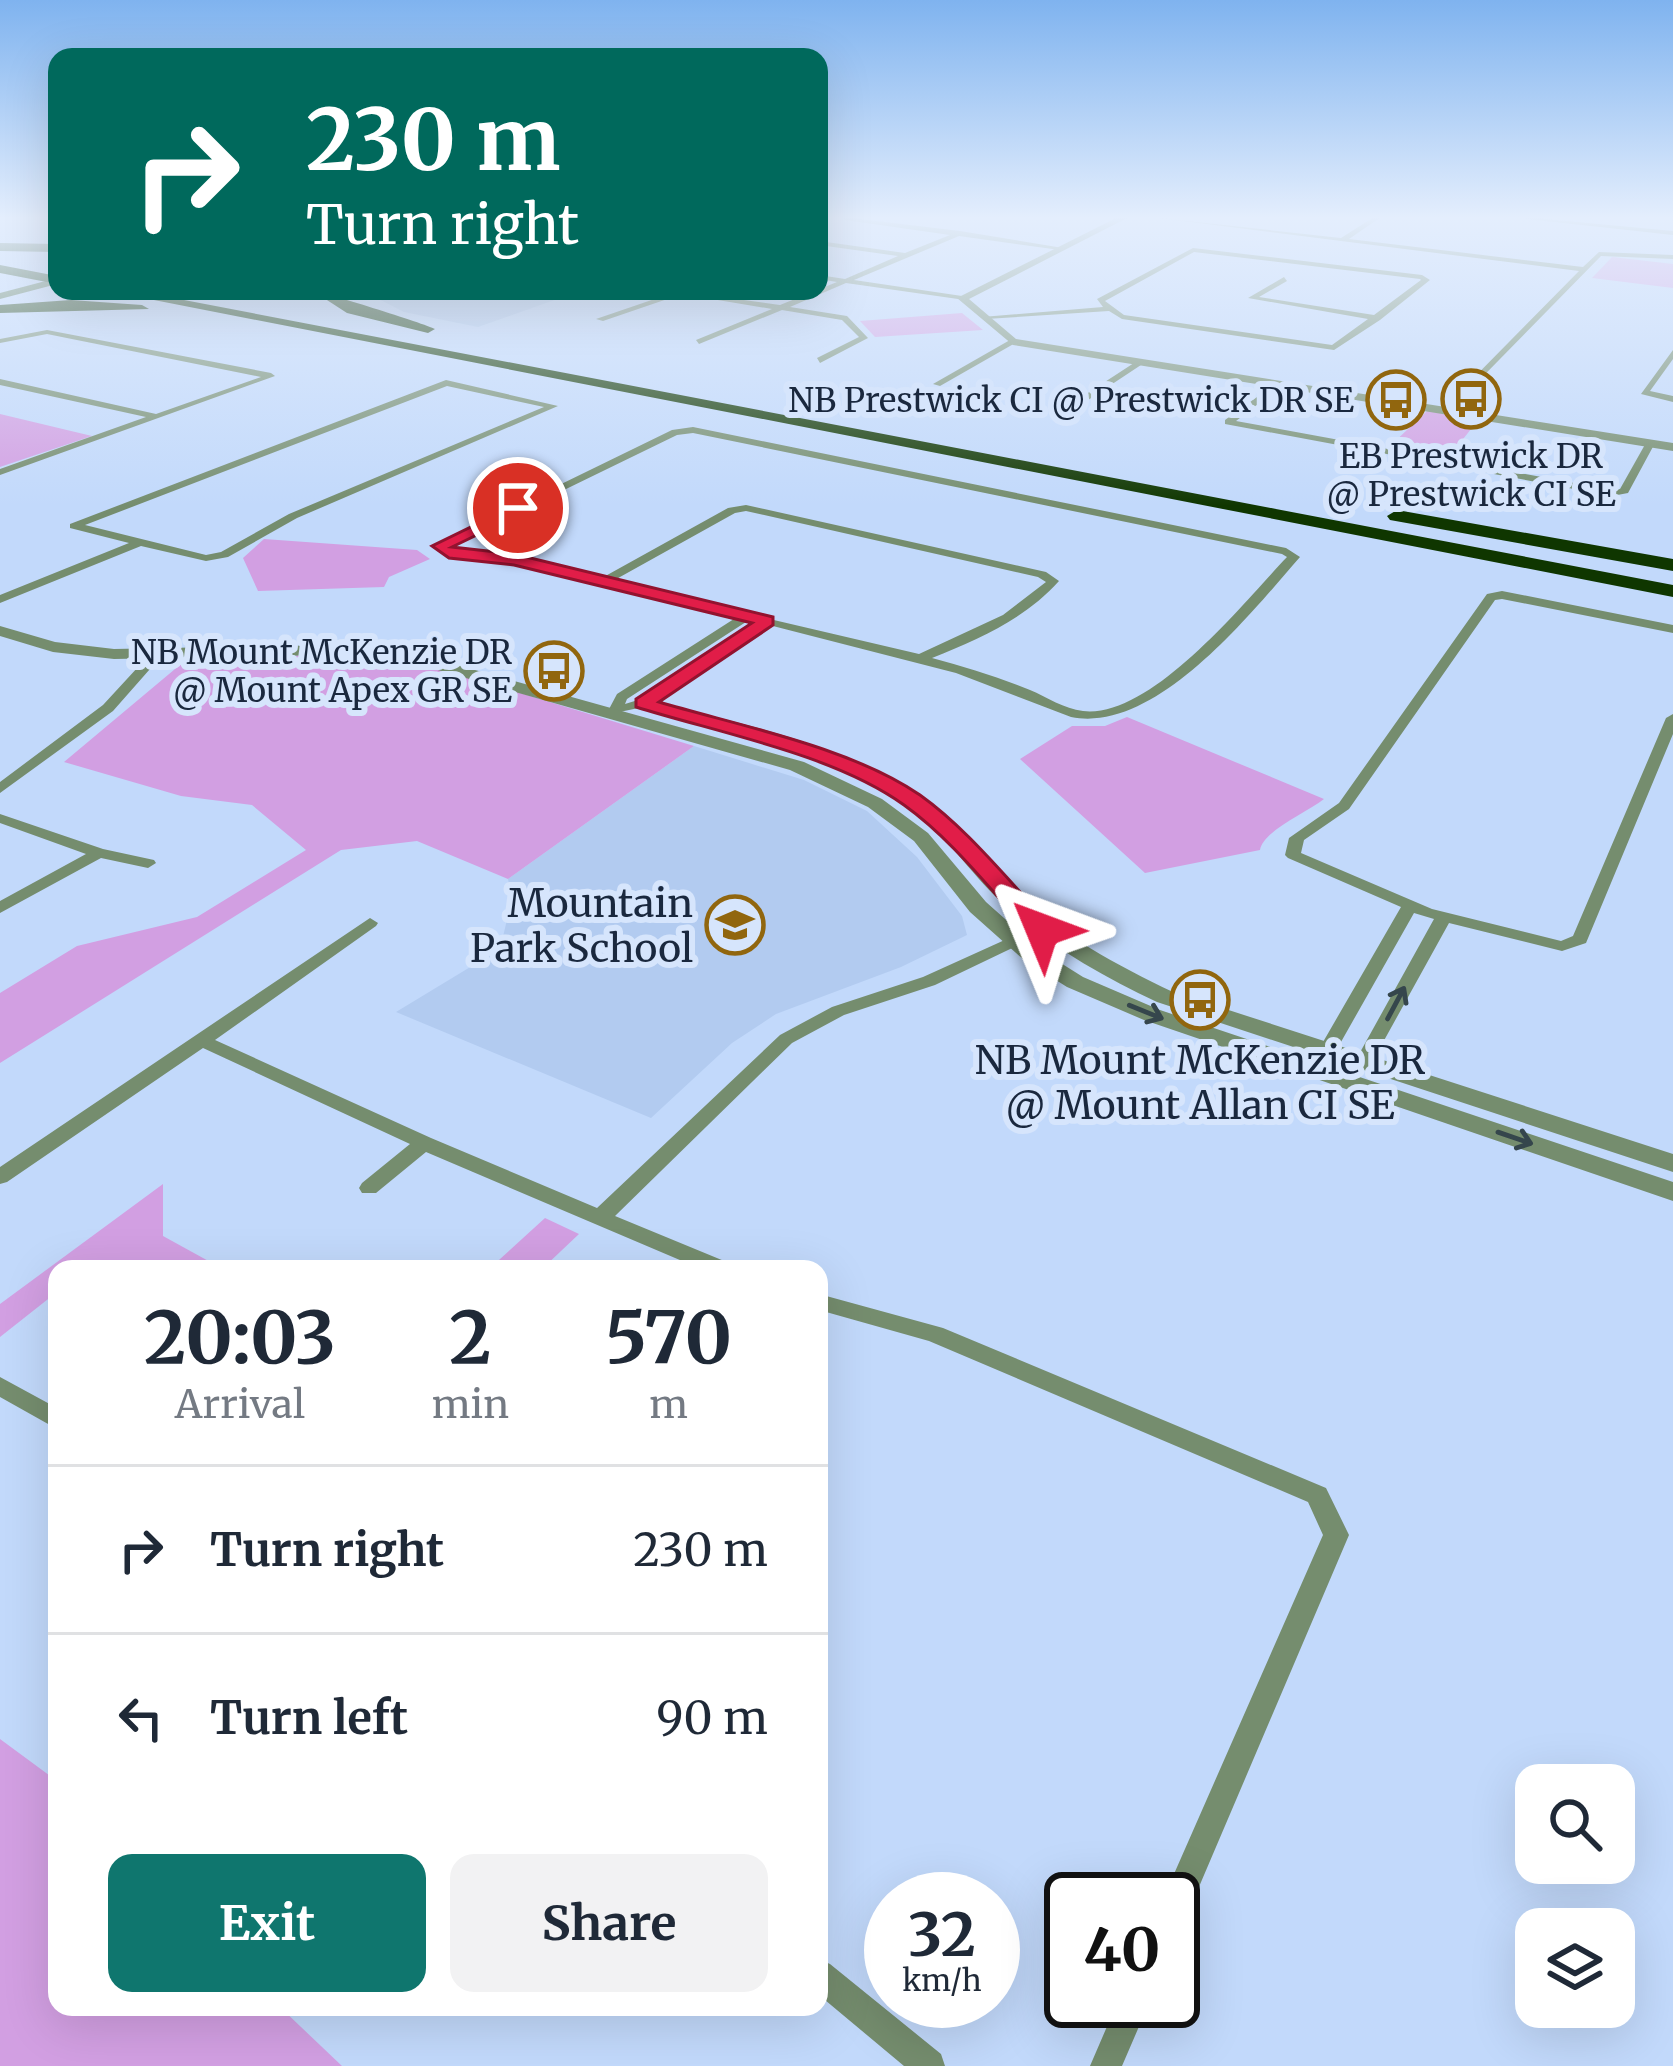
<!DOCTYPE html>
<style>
:root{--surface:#fff;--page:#f2f2f3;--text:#1f2937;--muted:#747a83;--line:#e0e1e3;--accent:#0f766e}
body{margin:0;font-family:Merriweather,serif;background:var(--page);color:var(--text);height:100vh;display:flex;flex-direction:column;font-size:45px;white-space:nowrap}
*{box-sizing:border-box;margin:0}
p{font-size:39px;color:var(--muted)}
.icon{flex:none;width:66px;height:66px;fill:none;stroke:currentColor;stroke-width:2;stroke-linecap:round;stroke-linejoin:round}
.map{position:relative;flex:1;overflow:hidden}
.details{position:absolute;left:48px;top:1260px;width:780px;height:756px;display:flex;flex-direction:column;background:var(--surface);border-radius:24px;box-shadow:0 12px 48px #0002}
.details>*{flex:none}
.hud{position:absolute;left:48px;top:48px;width:780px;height:252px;border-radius:24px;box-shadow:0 12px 48px #0002;background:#00695c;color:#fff;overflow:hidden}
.controls{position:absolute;left:1515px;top:1764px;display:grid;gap:24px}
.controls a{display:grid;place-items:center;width:120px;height:120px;border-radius:24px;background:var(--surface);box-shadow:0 12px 48px #0002;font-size:60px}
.speed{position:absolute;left:864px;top:1872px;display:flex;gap:24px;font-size:60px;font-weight:700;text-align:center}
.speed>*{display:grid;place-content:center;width:156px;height:156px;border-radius:50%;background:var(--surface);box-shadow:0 12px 48px #0002;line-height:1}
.speed small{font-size:30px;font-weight:400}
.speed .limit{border:6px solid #111;border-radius:18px;background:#fff;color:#111}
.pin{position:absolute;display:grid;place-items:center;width:102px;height:102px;color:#fff;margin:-51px;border:6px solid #fff;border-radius:50%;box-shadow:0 3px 12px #0007}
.me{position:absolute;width:132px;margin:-66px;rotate:314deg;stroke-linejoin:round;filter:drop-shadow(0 0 9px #0008)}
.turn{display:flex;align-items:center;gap:42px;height:252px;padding:0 60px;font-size:54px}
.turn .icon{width:156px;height:156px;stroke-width:2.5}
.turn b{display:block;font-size:84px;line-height:102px}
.eta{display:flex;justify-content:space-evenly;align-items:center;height:204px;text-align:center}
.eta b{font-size:72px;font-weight:700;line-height:84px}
.button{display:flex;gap:24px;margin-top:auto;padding:24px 60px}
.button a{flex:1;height:138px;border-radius:24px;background:var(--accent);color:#fff;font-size:48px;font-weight:700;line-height:138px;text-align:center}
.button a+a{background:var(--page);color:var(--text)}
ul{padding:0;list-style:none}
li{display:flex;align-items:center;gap:36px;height:168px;padding:0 60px;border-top:3px solid var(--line)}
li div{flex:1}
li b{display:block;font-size:45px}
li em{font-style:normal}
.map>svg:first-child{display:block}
</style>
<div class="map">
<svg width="1673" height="2066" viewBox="0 0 1673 2066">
<rect width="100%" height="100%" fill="#c2d9fb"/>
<!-- built -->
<path fill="#b2cbf0" d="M363,291H580L478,327L404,312Z
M694,746L804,780L867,811L917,857L962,916L967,935L901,967L776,1014L732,1043L651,1118L396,1012L500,949L512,899L508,879Z"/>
<!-- green -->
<path fill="#d29fe2" d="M1612,257L1673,264V288L1592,278Z
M962,313L983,330L875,337L860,321Z
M1427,411L1479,419L1448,458L1389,447Z
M0,414L92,436L0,467Z
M264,539L417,550L430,559L389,577L384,587L258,591L243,558Z
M348,652L428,665L694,746L508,879L417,841L341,850L0,1063V993L77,946L197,917L306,850L252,805L181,796L64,762L181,664Z
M1127,717L1324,799C1306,813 1263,831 1260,850L1145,873L1020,759L1072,726H1105Z
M163,1184V1236L223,1269H57V1292L0,1337V1304Z
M545,1218L579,1234L542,1269H489Z
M0,1739L57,1781V2007H280L342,2066H0Z"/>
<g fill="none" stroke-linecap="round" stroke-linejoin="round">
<!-- minor -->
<path fill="#758d6e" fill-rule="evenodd" d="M843,217L960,231L1063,248L1060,250L959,236L854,280L962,296L965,300L846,283L790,307L847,316L868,338L820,363L817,358L859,337L842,320L782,310L699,344L696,340L772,309L682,294L603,321L596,319L678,291L780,305L837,282L819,279V275L845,279L898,256L819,245V241L905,253L950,235L845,220Z
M1151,217L1341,238L1374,217H1381L1349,239L1583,267L1599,252L1673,255V259L1601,256L1446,414L1443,409L1579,271Z
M1524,217L1673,231V235L1527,219Z
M1193,248L1422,275L1430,280L1380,320L1334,350L1122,319L1109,311L986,319L982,317L1103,307L1097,299ZM1194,252L1420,279L1421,280L1374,315L1259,297L1287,281L1284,277L1248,298L1368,319L1332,345L1124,315L1105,301Z
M47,330L271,373L275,376L0,475V469L146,417L0,385V379L156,414L261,377L47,334L0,343V339Z
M1010,340L1017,342L940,386L933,384Z
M1673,350V359L1650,391L1673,396V402L1641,394Z
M1137,361L1144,363L1076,408L1068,406Z
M446,380L558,406L297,518L228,557L206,561L141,546L0,603V595L129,543L70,528V524ZM447,386L544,407L289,514L221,552L206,555L85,525Z
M1278,382L1281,387L1236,421L1612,490L1620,489L1647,441L1655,443L1628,493L1612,496L1225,424V420Z
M693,427L1286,548L1300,557C1250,614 1156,734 1071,717L956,673L769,625L648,706L610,714L608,711L617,694L737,617L434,546L672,430ZM693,433L1282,554L1287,557C1244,602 1151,719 1083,711C1064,709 1047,697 1030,690C998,677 965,667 932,658C979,639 1025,619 1059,581L1046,572L746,505L728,508L600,579L451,545L677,435ZM746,511L1038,577L1046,582L1003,615L919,654L611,582L735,513ZM749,620L757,622L638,700L625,704L627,699Z
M1502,591L1673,625V633L1502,599L1495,600L1349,809L1304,840L1301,853L1432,909L1561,941L1573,936L1666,718L1673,714V734L1586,943L1562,951L1449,923L1371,1064L1343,1081H1329L1319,1049L1401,907L1288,858L1285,855L1289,838L1339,803L1487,594ZM1414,913L1434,919L1358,1056L1342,1066L1337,1049Z
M162,641L172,644L113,711L0,793V782L103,705Z
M0,814L103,849L154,860L156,863L148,868L101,858L0,913V901L86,854L0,823Z
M370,918L378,923L376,926L215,1040L431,1138L597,1208L780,1035L832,1007L923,977L1036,926L1042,925L1050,930L935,985L844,1015L792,1043L615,1216L729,1263L732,1269H701L426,1152L376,1193H362L359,1188L362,1183L410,1144L203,1048L7,1182L0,1184V1167Z
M819,1294L943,1328L1326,1488L1349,1535L1184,1922L1173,1926V1899H1163L1323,1535L1308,1502L929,1341L819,1310Z
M0,1377L57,1408V1429L0,1397Z
M819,1959L830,1964L941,2054L945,2066H904L819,1995Z
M1118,2001H1150L1122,2066H1090Z"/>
<!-- tertiary -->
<path fill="#758d6e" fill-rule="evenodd" d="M1118,217H1129L969,299L1016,339L1673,443V451L1013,345L957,298Z
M0,626L55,642L114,649L382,644L804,762L882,799L928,833L986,902L1040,950L1083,977L1160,1010L1673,1182V1201L1144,1020L1067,987L1024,960L970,912L914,841L868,807L790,770L381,654L114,659L53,652L0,636Z
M651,701C742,724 841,743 919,796C955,820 980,858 1011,888C1058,933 1114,964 1173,992L1673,1154V1172L1157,1002C1098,974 1042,942 995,896C965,866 940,828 904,804C828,752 733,734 645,710L642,706Z"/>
<!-- secondary -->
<path fill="#47693c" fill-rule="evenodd" d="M57,278V284L0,299V293Z"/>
<!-- motorway -->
<path fill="#0f3600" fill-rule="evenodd" d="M0,243L57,244V252L0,251Z
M0,265L57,276V284L0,273Z
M108,291H137L1673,585V597Z
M313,291C321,291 426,324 435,329L428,333L347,313Z
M71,300L142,305L149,309L0,313V305Z
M1397,510L1673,559V571L1390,520L1387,516Z"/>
</g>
<!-- one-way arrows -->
<defs><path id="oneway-shaft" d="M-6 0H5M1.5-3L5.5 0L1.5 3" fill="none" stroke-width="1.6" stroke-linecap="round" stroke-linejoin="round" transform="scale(3)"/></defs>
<g stroke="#35464c">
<use href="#oneway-shaft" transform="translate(1396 1003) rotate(-62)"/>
<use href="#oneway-shaft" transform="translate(1146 1012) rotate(22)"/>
<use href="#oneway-shaft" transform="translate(1515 1138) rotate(19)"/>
</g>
<!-- sky -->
<linearGradient id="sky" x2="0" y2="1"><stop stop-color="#7fb3ef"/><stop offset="0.43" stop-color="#e4eefd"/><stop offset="1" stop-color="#e4eefd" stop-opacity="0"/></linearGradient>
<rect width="1673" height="506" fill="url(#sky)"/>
<!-- route -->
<path fill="#e11d48" stroke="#92132f" stroke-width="3" d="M518,504L524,512L452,547L514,554L773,617V625L659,702C740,726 850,747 920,795C969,830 1009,882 1051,925V936H1033C992,892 953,840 904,805C833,754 719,733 636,707V699L752,623L514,565L449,558L432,546Z"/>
<!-- icons -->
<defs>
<g id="bus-ring" transform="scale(3)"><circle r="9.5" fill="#d6e5fc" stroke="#91660e" stroke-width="1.5"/><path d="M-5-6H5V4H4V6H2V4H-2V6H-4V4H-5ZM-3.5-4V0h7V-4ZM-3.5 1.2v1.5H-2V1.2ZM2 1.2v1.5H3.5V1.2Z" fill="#91660e"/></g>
<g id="school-ring" transform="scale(3)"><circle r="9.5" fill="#d6e5fc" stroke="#91660e" stroke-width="1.5"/><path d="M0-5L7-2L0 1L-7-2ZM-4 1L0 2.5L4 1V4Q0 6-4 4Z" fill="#91660e"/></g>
</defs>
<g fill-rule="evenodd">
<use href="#bus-ring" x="1471" y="399"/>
<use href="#bus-ring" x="1396" y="400"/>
<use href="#bus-ring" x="554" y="671"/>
<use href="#school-ring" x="735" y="925"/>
<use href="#bus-ring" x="1200" y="1000"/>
</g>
<g text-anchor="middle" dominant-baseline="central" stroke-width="12" stroke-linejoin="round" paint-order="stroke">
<!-- far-poi labels -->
<g font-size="33" fill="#1a283e" stroke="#d6e5fc" text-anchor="end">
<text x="1354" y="400">NB Prestwick CI @ Prestwick DR SE</text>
<text x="1471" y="456" text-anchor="middle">EB Prestwick DR<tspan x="1471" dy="38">@ Prestwick CI SE</tspan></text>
<text x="512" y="652">NB Mount McKenzie DR<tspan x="512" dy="38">@ Mount Apex GR SE</tspan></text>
</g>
<!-- poi labels -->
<g font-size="39" fill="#1a283e" stroke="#d6e5fc" text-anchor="end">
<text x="693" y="903">Mountain<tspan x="693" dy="45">Park School</tspan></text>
<text x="1200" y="1060" text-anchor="middle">NB Mount McKenzie DR<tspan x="1200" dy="45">@ Mount Allan CI SE</tspan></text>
</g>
</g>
</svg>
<div class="controls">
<a><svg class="icon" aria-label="search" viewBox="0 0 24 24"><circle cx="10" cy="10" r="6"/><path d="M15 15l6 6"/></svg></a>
<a><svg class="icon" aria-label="layers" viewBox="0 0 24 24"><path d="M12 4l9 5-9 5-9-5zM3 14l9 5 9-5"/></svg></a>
</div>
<div class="speed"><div>32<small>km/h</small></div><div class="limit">40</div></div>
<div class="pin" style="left:518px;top:508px;background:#d93025"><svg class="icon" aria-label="arrive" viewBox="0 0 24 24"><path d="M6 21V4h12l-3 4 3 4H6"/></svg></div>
<svg class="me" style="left:1042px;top:930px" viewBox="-20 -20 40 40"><path d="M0-17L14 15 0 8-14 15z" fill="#e11d48" stroke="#fff" stroke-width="4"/></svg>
<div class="hud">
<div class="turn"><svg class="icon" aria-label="right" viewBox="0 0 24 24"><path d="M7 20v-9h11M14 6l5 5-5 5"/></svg><div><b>230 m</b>Turn right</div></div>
</div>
<section class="details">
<div class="eta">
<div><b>20:03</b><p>Arrival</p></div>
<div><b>2</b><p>min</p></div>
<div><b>570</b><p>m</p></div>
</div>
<ul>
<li><svg class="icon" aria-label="right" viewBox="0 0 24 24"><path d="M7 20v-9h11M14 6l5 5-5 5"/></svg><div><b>Turn right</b></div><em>230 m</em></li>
<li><svg class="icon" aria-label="left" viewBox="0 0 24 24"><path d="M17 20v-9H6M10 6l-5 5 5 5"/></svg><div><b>Turn left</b></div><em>90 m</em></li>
</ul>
<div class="button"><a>Exit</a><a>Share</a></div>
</section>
</div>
